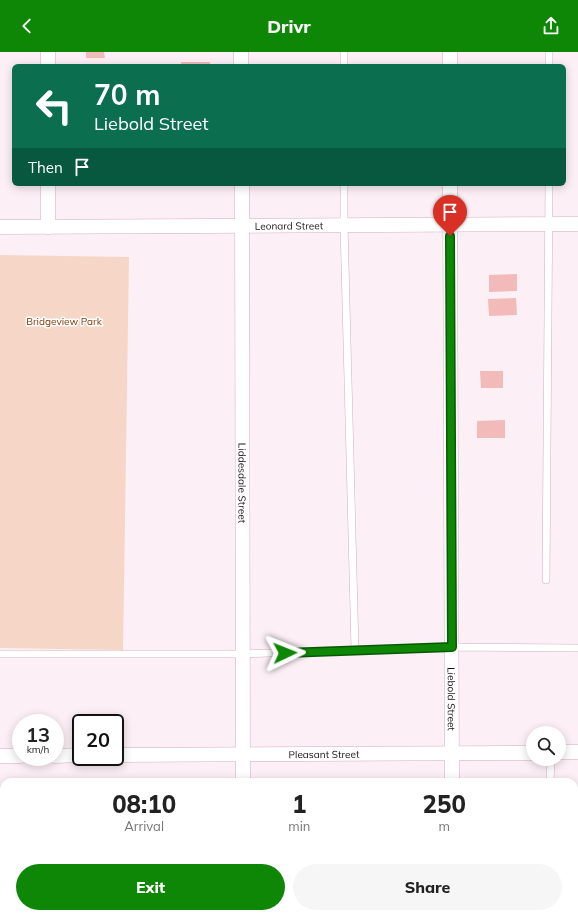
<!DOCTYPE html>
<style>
:root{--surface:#fff;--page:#f6f6f6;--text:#222;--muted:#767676;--accent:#0e8707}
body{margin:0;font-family:Mulish,sans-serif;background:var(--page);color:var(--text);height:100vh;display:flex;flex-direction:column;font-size:15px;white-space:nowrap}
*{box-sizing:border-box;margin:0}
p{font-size:13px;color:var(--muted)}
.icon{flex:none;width:22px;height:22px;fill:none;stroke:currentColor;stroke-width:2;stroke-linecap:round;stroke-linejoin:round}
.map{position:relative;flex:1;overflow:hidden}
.details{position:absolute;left:0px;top:726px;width:578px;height:140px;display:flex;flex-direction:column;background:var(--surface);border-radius:12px 12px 0 0;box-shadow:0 2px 10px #0003}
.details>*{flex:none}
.top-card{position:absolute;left:12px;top:12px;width:554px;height:122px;border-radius:6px;box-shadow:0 2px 10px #0003;background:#0b6e4f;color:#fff;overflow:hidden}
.buttons{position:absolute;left:526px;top:674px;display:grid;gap:8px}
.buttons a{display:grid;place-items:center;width:40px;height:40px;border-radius:50%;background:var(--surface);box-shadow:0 2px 10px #0003;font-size:20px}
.speed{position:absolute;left:12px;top:662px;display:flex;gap:8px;font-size:20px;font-weight:700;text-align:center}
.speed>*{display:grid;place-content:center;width:52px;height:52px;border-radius:50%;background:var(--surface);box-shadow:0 2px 10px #0003;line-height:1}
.speed small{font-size:10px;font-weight:400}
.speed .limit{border:2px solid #111;border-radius:6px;background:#fff;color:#111}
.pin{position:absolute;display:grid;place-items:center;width:34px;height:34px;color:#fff;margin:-41px -17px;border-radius:50% 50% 50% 0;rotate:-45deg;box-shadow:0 0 4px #0007}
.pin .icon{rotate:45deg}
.me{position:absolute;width:44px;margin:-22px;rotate:88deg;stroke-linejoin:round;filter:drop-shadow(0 0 3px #0008)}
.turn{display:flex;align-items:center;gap:14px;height:84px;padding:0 16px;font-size:18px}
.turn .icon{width:52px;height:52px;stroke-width:2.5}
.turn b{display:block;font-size:28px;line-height:34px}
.then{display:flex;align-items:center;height:38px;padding:0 16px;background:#0003;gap:8px;font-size:15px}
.eta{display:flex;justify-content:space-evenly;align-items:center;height:68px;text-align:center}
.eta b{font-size:24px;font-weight:800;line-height:28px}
.button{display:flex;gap:8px;margin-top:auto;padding:8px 16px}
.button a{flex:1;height:46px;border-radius:24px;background:var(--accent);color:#fff;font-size:16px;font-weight:800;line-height:46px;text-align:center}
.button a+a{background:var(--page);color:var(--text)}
header{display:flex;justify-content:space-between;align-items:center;height:52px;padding:0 16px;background:var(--accent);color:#fff;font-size:18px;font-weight:800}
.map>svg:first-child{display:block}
</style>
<header><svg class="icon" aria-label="back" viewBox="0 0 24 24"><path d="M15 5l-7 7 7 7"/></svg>Drivr<svg class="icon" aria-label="share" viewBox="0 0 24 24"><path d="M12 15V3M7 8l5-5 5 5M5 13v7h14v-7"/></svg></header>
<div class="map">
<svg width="578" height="866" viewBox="0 0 578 866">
<rect width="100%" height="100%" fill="#fceff5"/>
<!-- green -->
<path fill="#f6d7c7" d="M0,203L129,205L123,598L0,596Z
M136,729H220V730H136Z
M137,862H220V866H137Z
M264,862H345V866H264Z"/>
<!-- building -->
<path fill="#f3baba" d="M86,0H104L105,6H86Z
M181,10H210V14H181Z
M517,222V239L489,240V223Z
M516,246L517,263L489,264L488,247Z
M480,319H503V336H481Z
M505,368V386H477V369Z
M0,860H4V862H7V866H0Z"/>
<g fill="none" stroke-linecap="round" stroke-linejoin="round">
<!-- service casing -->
<g stroke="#cfb0c0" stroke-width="8">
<path id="service" d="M549,0V14
M344,14V0
M344,132V173L355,598
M546,528L549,132
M0,602H242L452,595L578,596
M550,730L551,707
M0,816L4,818
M42,862L43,866"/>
</g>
<!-- minor casing -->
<g stroke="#cfb0c0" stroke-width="15">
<g id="minor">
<path d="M48,0V14"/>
<path d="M241,0V14"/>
<path d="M450,0V14"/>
<path d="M48,132V175"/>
<path id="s1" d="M242,132L243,730"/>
<path id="s2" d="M450,132L452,730"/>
<path id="s3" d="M0,175L578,172"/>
<path d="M559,700H578"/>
<path id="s4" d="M115,703L533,701"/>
<path d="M0,704H21"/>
<path d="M55,704L81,703"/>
<path d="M243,866V862"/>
<path d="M451,866V862"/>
</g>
</g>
<!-- service -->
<use href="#service" stroke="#fff" stroke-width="7"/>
<!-- minor -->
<use href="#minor" stroke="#fff" stroke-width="14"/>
</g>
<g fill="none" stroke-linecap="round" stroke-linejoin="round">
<!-- route casing -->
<g stroke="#095805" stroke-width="10">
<path id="route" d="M285,601L452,595L450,184"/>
</g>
<!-- route -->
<use href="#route" stroke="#0e8707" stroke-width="7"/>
</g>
<g text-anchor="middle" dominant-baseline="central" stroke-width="3" stroke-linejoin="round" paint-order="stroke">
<!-- street labels -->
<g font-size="10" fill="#1d1218" stroke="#fff">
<text stroke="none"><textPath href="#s3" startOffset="289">Leonard Street</textPath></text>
<text stroke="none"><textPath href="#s1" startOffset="299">Liddesdale Street</textPath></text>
<text stroke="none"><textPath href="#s2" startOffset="515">Liebold Street</textPath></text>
<text stroke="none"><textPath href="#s4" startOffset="209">Pleasant Street</textPath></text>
</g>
<!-- park labels -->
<g font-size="10" fill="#7e3702" stroke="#fff">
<text x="64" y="269">Bridgeview Park</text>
</g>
</g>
</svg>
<div class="buttons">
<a><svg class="icon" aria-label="search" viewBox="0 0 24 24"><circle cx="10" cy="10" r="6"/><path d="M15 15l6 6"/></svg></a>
</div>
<div class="speed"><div>13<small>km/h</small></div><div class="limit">20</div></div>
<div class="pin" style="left:450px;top:184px;background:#d93025"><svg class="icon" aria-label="arrive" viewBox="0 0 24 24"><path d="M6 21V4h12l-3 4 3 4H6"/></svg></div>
<svg class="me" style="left:285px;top:601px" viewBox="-20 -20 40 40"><path d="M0-17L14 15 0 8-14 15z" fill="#0e8707" stroke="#fff" stroke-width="4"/></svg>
<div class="top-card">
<div class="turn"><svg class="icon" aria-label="left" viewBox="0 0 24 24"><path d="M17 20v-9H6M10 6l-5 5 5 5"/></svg><div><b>70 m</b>Liebold Street</div></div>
<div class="then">Then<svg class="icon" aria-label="arrive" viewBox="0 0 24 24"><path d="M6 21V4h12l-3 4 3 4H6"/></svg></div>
</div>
<section class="details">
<div class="eta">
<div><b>08:10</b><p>Arrival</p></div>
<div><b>1</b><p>min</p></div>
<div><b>250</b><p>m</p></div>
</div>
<div class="button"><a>Exit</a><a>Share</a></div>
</section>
</div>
